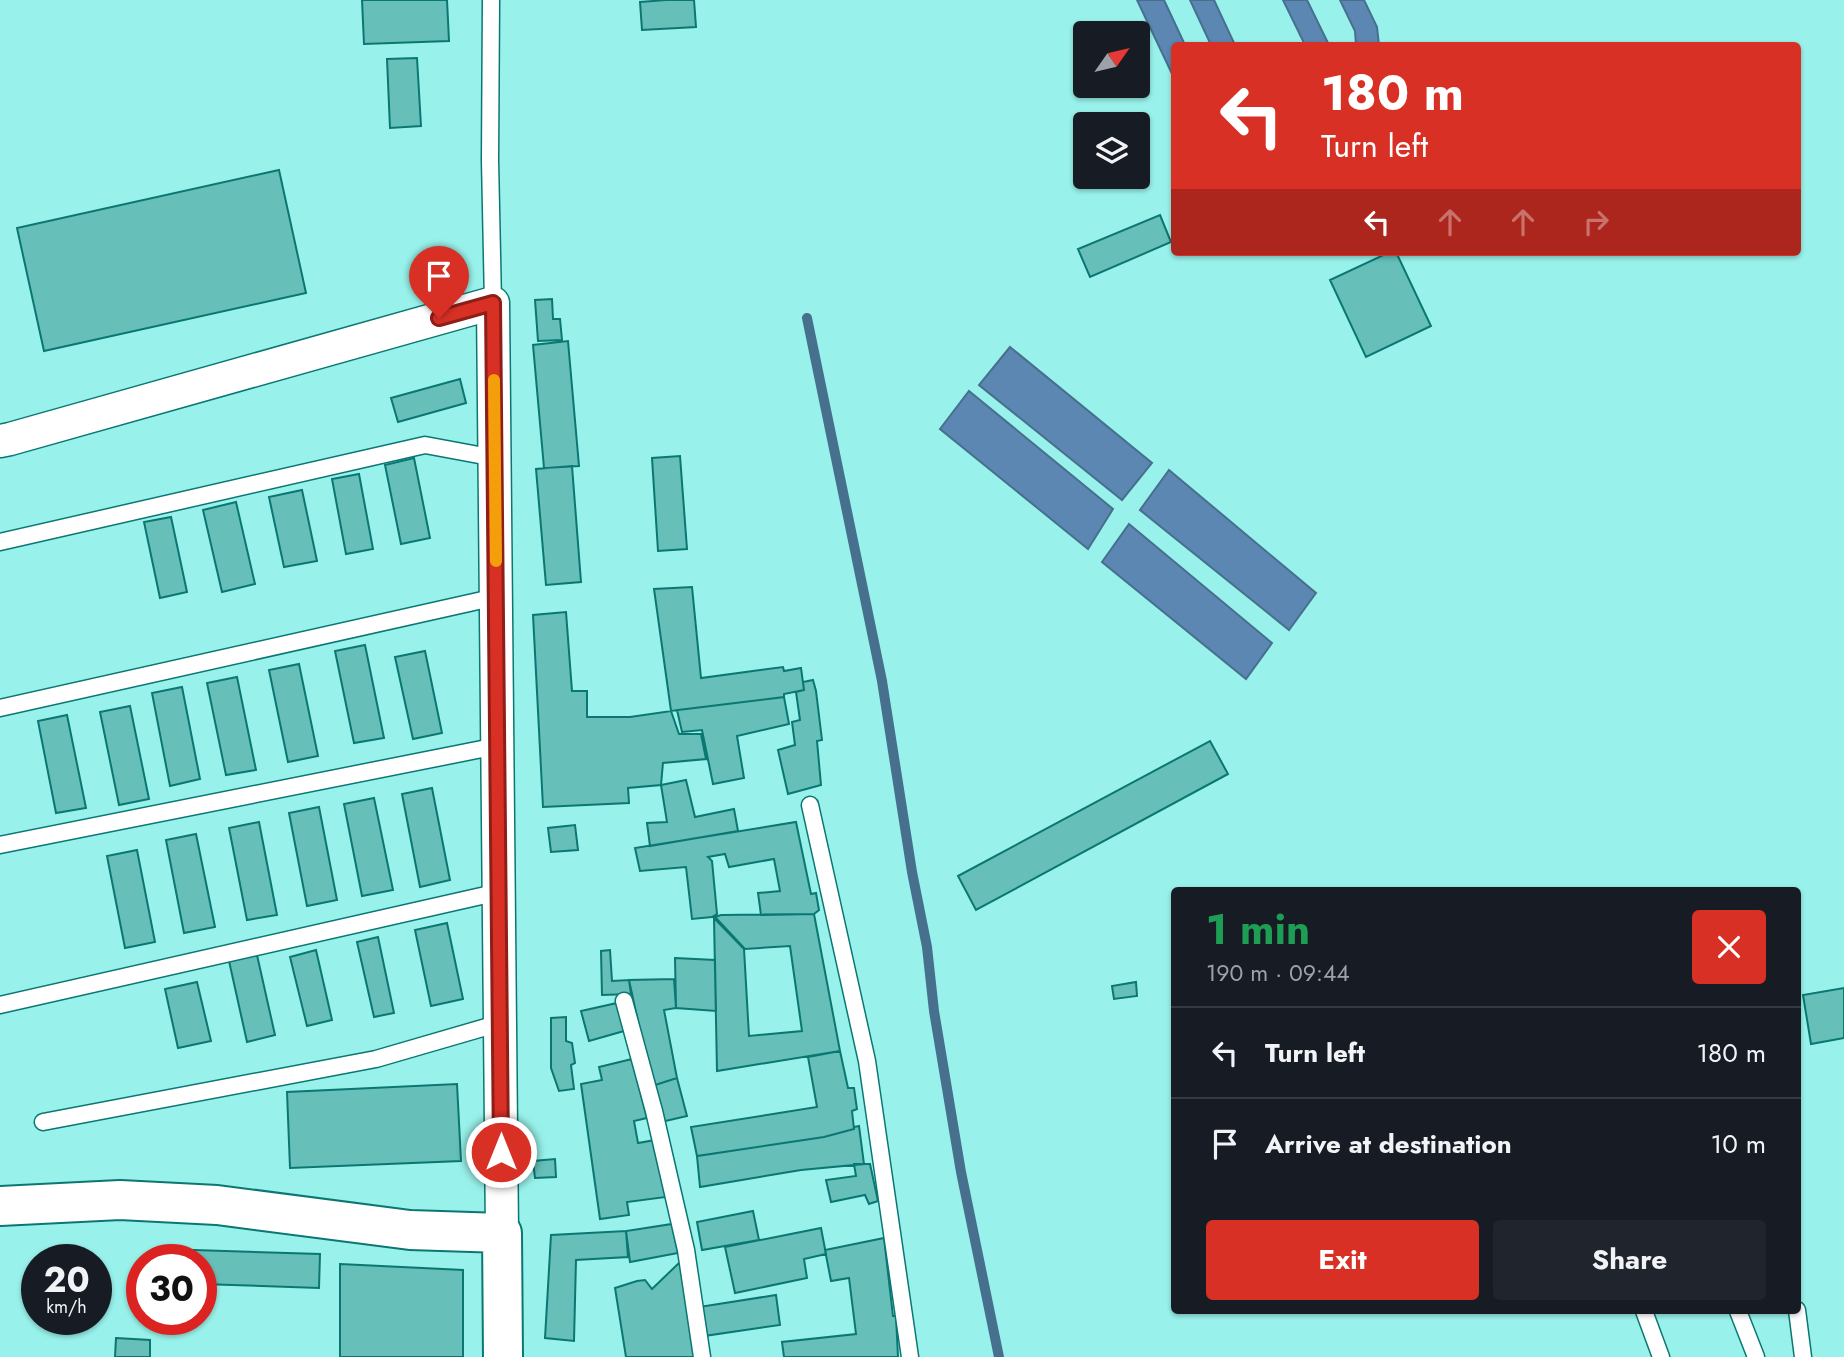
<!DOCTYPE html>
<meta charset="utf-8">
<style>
:root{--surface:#171b24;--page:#20242c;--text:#f1f3f6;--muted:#9ea1a6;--line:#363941;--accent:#d93025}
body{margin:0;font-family:Jost,sans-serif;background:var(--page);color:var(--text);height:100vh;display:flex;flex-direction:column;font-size:26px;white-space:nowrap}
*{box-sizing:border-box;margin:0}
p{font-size:23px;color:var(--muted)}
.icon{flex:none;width:38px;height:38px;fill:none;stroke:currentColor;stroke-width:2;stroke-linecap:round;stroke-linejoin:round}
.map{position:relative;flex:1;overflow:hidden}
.panel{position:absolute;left:1171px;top:887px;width:630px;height:427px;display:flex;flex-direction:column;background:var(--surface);border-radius:7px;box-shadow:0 2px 5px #0004}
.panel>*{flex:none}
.hud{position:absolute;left:1171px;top:42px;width:630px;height:214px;border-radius:7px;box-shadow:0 2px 5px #0004;background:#d93025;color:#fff;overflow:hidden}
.needle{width:46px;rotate:56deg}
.tools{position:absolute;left:1073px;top:21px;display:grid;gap:14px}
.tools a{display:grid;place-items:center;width:77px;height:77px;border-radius:7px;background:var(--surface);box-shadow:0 2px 5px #0004;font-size:35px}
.speed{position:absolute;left:21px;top:1244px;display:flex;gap:14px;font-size:35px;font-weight:700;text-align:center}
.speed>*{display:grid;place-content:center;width:91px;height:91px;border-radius:50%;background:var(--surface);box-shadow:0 2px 5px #0004;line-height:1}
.speed small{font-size:18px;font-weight:400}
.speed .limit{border:10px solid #d22;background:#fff;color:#111}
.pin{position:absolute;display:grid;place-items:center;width:60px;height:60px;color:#fff;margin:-72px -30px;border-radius:50% 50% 50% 0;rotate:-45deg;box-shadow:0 0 7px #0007}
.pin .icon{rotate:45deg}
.me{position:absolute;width:77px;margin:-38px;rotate:0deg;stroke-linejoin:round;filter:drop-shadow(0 0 5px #0008)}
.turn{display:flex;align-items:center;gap:24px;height:147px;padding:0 35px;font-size:32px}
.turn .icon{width:91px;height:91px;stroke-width:2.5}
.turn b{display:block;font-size:49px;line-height:60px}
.lanes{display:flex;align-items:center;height:66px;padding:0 35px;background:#0003;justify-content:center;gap:35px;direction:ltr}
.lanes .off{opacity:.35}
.round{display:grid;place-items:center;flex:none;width:74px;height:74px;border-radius:7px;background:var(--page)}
.summary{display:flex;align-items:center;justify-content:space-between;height:119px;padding:0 35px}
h1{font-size:42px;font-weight:700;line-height:52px;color:#1e9e55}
.action{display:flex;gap:14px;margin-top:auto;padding:14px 35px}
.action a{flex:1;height:80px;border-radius:7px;background:var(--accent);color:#fff;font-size:28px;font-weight:700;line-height:80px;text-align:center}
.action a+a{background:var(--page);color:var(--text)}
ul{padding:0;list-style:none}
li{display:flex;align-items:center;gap:21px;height:91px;padding:0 35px;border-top:2px solid var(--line)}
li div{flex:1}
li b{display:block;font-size:26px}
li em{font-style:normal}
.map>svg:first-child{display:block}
</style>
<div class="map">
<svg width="1844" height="1357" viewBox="0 0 1844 1357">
<rect width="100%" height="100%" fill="#98f2eb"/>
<!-- water -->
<path fill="#5c87b2" stroke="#46708d" stroke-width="2" d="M1137,0H1164L1185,45L1174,46V78Z
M1190,0H1214L1235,45H1211Z
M1283,0H1307L1329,45H1305Z
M1340,0H1364L1377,27L1379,45H1356L1355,31Z
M1010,347L1152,463L1122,500L979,385Z
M969,391L1113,509L1088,549L940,429Z
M1169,470L1316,593L1289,630L1140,510Z
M1129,524L1272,643L1246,679L1102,562Z"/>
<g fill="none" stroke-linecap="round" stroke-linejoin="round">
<!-- stream -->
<path stroke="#46708d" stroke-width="10" d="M807,318L882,681L912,872L927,947L934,1011L961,1172L999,1357"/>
</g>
<!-- building -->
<path fill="#66bfb9" stroke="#0b7772" stroke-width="2" d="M362,0H447L449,41L364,44Z
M666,0H694L696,27L642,30L640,2Z
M417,58L421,126L390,128L387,59Z
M279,170L306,293L44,351L17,228Z
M1160,215L1171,242L1090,277L1078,249Z
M1390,252H1396L1431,326L1366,357L1330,280Z
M552,299L553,319H560L562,340L538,341L535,300Z
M568,341L579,466L544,468L533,345Z
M460,379L466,403L398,422L391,398Z
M680,456L687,549L658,551L652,458Z
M414,458L430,538L401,544L385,465Z
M572,466L581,582L546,585L536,469Z
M359,474L373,549L346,554L332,479Z
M302,490L317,561L284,567L269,497Z
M236,502L255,584L222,592L203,510Z
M171,517L187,592L160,598L144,522Z
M692,587L701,678L783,667L784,671L801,668L804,690L784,694V697L671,711L654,589Z
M566,612L572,691H587V717H630L671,711L679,734H701L706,759L663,763L661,785L628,788L629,803L543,807L533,615Z
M365,645L384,738L354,743L335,651Z
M425,651L442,733L413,739L395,657Z
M299,664L318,756L288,762L269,670Z
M237,677L256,770L226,775L207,683Z
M813,680L816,691L822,740L817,741L821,785L788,794L778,750L795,745L792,722L800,720L796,692L804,690L803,682Z
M182,687L200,779L170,786L152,693Z
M784,697L789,724L737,736L744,778L713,784L702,730L682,732L677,710Z
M130,706L149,799L119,805L100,712Z
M67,715L86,808L56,813L38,721Z
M1210,741L1228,774L976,910L958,876Z
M686,780L695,817L734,809L738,831L650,846L647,823L667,822L661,785Z
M432,788L450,880L420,887L402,794Z
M374,798L393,890L362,896L344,804Z
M319,807L337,900L307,906L289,813Z
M259,822L277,915L247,920L229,828Z
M796,822L811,894L816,893L819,910L814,914L761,915L758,893L780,891L774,859L729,867L725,854L708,857L712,861L717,914L712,917L692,919L686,867L640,871L635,848Z
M575,825L578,850L551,852L548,828Z
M196,834L215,927L184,933L166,840Z
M137,850L155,942L125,948L107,856Z
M814,914L840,1051L717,1071L714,918L744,949L749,1036L802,1031L790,946L745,949L715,917L721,915Z
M447,923L463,999L431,1006L415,930Z
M378,937L394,1013L374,1017L357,942Z
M316,950L332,1020L307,1026L290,957Z
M610,950L612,981L629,980L631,994L602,995L601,951Z
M257,955L275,1035L247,1042L229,961Z
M675,958L715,960L716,1011L676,1008Z
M674,979L676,1008L664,1010L677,1078L652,1086L629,980Z
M197,982L211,1041L178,1048L165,989Z
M1136,982L1137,996L1114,999L1112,986Z
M1844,988V1038L1811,1044L1803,995Z
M617,1003L624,1031L589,1041L581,1011Z
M566,1017V1041L572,1043L575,1063L571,1065L574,1089L559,1091L551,1068V1018Z
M840,1051L848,1088H854L857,1109L852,1111L854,1129L824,1137L697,1156L691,1127L817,1107L808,1057Z
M632,1059L647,1118L634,1121L638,1143L655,1140L666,1197L627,1202L629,1215L600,1219L581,1084L602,1080L599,1067Z
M677,1078L687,1116L661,1122L652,1086Z
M457,1084L461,1161L290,1168L287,1092Z
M859,1126L864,1164L801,1170L700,1187L697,1156L824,1137L854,1129V1127Z
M555,1159L556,1177L535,1178L533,1161Z
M854,1164H870L878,1201L869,1204L865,1195L831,1202L826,1180L856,1176Z
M753,1211L759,1240L702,1250L697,1222Z
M672,1224L678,1253L630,1262L626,1231Z
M821,1228L826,1254L804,1259L807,1278L735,1293L725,1247Z
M626,1231L628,1257L576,1260L574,1341L545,1338L551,1235Z
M884,1238L893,1316H896L898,1357H784L782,1342L856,1334L849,1278L831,1281L825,1250Z
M163,1249L320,1254L319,1288L201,1284V1260H163Z
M680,1262L695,1357H626L615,1288L637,1281L645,1280L652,1289Z
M340,1264L463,1270V1357H340Z
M776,1295L780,1325L704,1336L699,1307Z
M116,1338L150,1340V1357H115Z"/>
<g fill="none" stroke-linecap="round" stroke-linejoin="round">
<!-- service casing -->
<g stroke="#0b7772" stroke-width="19">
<path id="service" d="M491,0L490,160L493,303
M0,542L425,445L495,458
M0,708L496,597
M810,805L867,1061L910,1357
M0,845L497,746
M624,1001L654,1111L686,1250L702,1357
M0,1005L499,892
M43,1122L376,1059L500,1023
M1797,1310L1803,1357
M1644,1311L1661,1357
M1738,1311L1756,1357"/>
</g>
<!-- minor casing -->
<g stroke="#0b7772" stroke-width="35">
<path id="minor" d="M0,441L10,439L493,303L502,1233"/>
</g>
<!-- tertiary casing -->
<g stroke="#0b7772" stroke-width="42">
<path id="tertiary" d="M0,1206L120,1200L217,1205L410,1230L502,1233L503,1357"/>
</g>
<!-- service -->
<use href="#service" stroke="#fff" stroke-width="16"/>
<!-- minor -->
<use href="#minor" stroke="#fff" stroke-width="32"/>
<!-- tertiary -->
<use href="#tertiary" stroke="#fff" stroke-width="38"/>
</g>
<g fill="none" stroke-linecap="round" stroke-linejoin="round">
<!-- route casing -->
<g stroke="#8d1f18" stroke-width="18">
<path id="route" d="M439,318L493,303L501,1152"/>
</g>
<!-- route -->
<use href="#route" stroke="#d93025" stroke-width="12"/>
<!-- slow -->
<path stroke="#f59e0b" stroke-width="12" d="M494,380L496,561"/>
</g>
</svg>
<div class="tools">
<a><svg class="needle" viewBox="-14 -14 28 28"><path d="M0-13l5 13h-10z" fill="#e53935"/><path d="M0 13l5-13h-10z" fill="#9ea1a6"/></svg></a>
<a><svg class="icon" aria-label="layers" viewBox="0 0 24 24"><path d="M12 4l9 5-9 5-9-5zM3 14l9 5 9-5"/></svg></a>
</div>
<div class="speed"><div>20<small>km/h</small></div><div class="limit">30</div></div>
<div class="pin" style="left:439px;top:318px;background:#d93025"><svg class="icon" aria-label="arrive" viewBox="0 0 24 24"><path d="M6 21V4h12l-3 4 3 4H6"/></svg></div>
<svg class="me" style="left:501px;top:1152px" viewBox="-20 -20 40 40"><circle r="17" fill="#d93025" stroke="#fff" stroke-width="3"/><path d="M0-11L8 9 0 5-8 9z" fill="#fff"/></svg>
<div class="hud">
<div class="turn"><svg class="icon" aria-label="left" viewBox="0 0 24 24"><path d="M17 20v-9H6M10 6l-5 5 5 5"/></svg><div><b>180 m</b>Turn left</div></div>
<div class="lanes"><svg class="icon" aria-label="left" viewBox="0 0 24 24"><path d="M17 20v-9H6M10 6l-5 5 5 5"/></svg><svg class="icon off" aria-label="ahead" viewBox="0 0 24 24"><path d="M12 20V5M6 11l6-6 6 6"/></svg><svg class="icon off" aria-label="ahead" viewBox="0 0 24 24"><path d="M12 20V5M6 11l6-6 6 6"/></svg><svg class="icon off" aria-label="right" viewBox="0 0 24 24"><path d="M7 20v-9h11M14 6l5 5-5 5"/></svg></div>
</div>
<section class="panel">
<div class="summary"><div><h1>1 min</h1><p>190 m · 09:44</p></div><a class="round" style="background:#d93025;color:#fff"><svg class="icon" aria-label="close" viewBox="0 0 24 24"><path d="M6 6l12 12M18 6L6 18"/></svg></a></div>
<ul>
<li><svg class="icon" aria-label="left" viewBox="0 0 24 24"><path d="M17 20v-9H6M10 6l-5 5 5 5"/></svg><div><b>Turn left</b></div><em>180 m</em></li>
<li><svg class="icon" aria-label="arrive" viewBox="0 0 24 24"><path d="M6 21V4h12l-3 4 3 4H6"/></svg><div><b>Arrive at destination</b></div><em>10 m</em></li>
</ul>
<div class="action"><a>Exit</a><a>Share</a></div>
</section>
</div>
